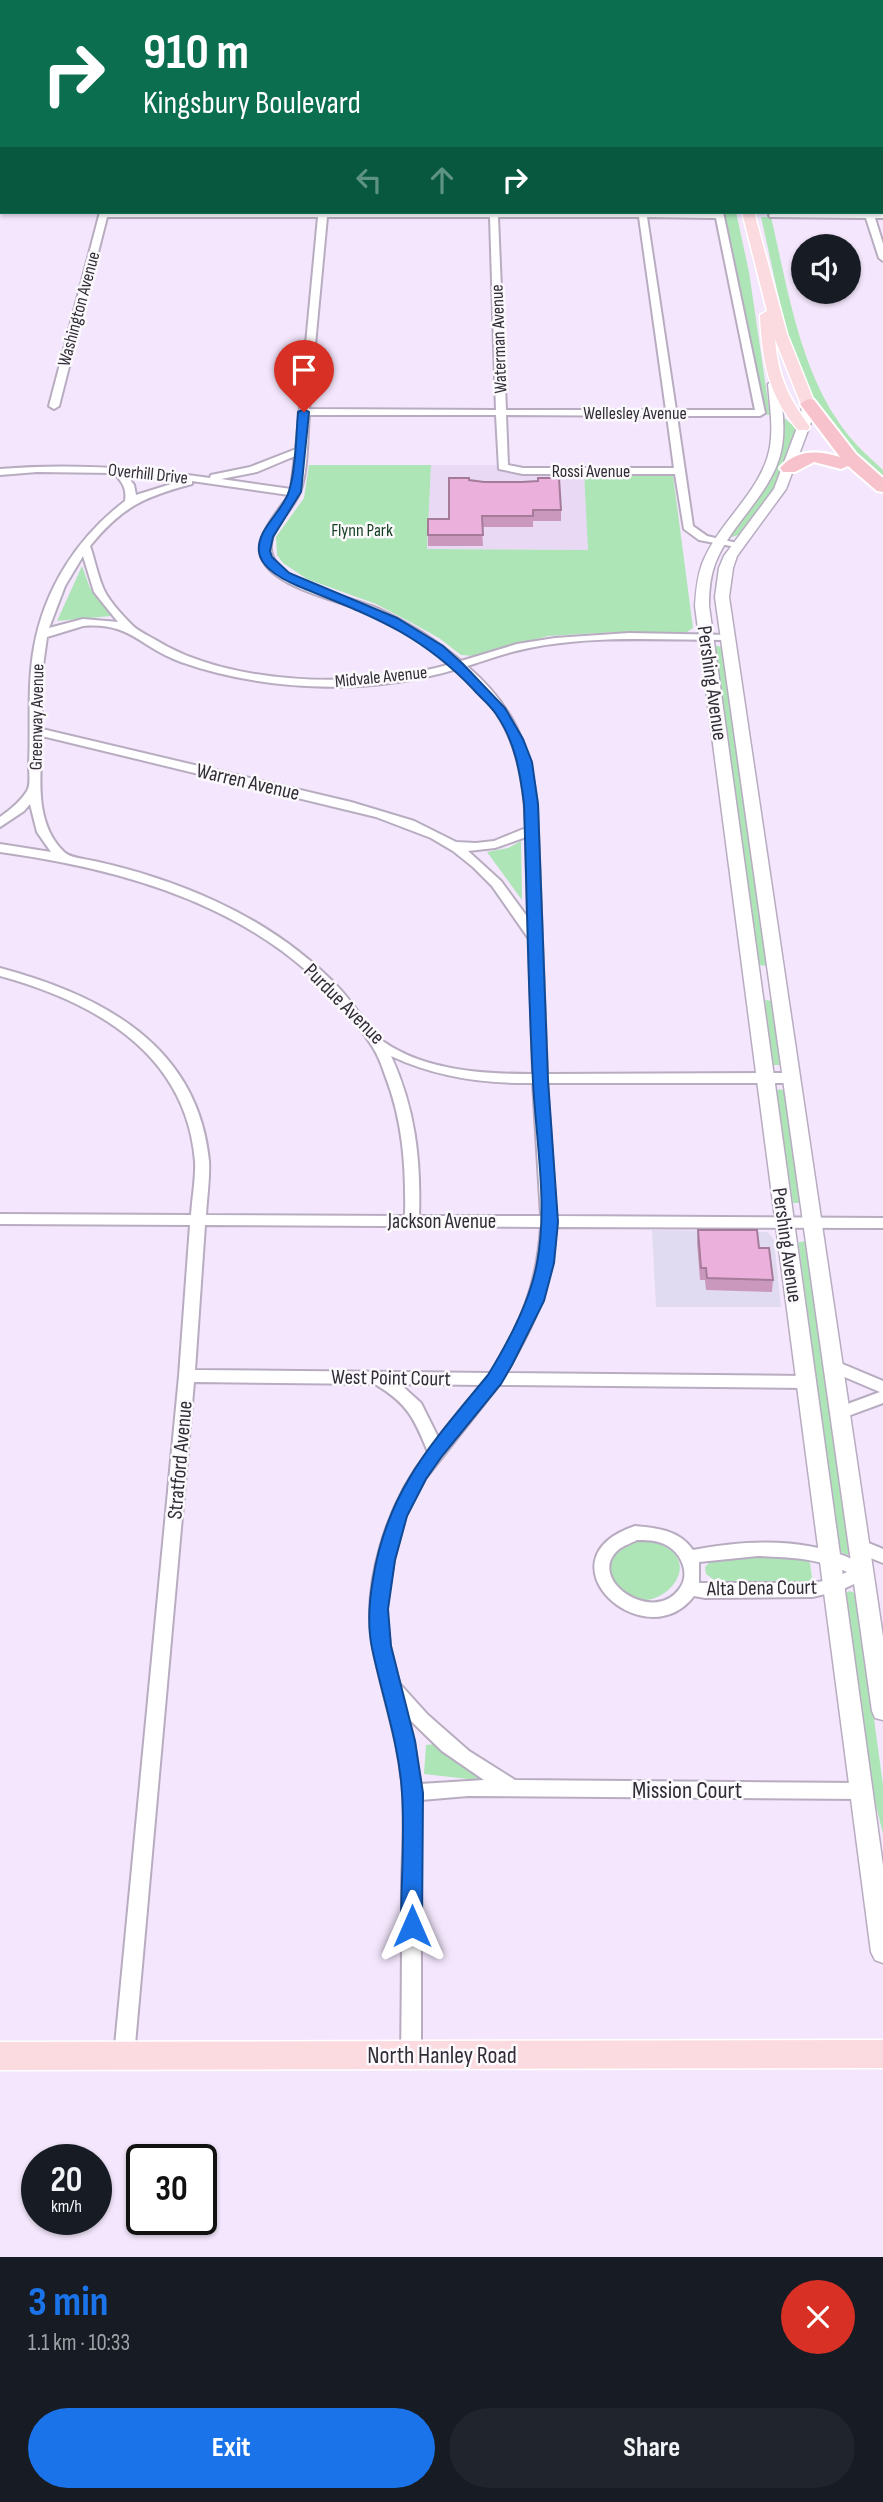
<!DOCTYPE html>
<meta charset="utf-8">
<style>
:root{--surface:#171b24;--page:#20242c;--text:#f1f3f6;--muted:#9ea1a6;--accent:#1a73e8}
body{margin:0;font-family:"Sofia Sans Condensed",sans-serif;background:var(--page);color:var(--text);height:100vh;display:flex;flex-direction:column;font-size:26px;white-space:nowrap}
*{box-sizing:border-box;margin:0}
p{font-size:23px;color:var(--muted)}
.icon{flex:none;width:38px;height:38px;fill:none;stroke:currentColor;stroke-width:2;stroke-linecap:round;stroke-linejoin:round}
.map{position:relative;height:2257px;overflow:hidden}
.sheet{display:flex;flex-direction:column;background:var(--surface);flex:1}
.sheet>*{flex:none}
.top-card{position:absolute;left:0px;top:0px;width:884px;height:214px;box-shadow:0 2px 5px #0004;background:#0b6e4f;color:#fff;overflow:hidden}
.controls{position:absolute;left:791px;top:234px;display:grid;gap:14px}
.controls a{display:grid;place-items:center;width:70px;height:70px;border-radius:50%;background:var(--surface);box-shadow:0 2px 5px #0004;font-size:35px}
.speed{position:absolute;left:21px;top:2144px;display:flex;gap:14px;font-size:35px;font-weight:700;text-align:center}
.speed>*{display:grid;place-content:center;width:91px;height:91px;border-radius:50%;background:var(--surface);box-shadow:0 2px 5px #0004;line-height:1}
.speed small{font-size:18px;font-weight:400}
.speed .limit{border:4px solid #111;border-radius:10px;background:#fff;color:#111}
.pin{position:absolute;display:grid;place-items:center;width:60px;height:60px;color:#fff;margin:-72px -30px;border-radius:50% 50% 50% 0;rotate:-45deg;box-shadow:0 0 7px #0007}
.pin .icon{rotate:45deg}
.me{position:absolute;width:77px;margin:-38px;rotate:0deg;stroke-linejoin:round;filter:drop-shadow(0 0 5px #0008)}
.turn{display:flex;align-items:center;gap:24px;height:147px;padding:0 28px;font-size:32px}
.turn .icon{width:91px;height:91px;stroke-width:2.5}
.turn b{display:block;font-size:49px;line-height:60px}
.lanes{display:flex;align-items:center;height:66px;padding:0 28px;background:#0003;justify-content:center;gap:35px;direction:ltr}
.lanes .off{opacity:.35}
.round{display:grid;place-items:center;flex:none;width:74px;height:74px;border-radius:37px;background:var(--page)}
.head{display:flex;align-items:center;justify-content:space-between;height:119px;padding:0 28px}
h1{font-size:42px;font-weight:700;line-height:52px;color:var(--accent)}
.button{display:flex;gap:14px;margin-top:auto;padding:14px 28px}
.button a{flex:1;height:80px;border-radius:42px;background:var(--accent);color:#fff;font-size:28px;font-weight:700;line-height:80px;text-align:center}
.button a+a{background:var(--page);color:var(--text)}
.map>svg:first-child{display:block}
</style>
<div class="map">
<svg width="883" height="2257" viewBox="0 0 883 2257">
<rect width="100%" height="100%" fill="#f4e7fd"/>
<!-- commercial -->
<path fill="#e1dbf1" d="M652,1230L768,1232L774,1240L781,1307H656Z"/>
<!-- built -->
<path fill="#e9d9f5" d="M431,465H494L512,472L584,473L588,550L427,549Z"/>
<!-- green -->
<path fill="#ade5b7" d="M723,212H736L749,272L770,415H767Z
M761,217H771C789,293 801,383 855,443C864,453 874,461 883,470V483C861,462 832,432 816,406C788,358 774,272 761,217Z
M783,417L796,428L775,487L738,535L729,538L728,535L767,486L774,469Z
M309,465H431L427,549L588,550L584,473H670L673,475L693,628L687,632L673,633L616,632L548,636L474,656L461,655L439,638L412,623L376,604L307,579L283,563L277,555L276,537L304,498Z
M82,566L90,588L111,616L57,621Z
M714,645L721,647L769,966L757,965Z
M521,841L522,900L487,852L508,848Z
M765,1000L773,1001L782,1065H772Z
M780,1089L788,1092L804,1203H793L776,1091Z
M808,1241L850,1553L847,1555L839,1551L799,1246V1242Z
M644,1540C725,1554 648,1633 616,1585C598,1559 617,1542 644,1540Z
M715,1558H804L810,1563L812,1578L807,1583L717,1582L706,1574L705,1567Z
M849,1591L857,1594L883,1785V1834L870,1781L845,1594Z
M434,1744L461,1765L495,1782L424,1774L426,1745Z"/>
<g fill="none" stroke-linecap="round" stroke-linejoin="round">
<!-- minor casing -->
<g stroke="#b8acc1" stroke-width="4">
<path id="minor" d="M151,0H159L151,2Z
M337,0H345V2H337Z
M472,0H480V2H472Z
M602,0H610V2H602Z
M668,0H676V2H668Z
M0,156H2V160H0Z
M100,212H723L765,413L760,416H677L693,526L707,536L741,544V548L699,540L684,529L675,474H523L499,469L496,415H309C307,437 308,475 299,494C292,511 272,526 271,545C267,582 353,597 379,609C409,623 436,640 461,661L517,644L555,638L629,633L731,635V639L727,640C662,640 593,635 529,648C508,652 487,660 467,666C514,707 529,744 537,804L547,1074L791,1073L798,1078L791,1083H547L556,1216L883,1218V1228L556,1227C552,1286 536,1322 506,1373L805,1376L810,1378L813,1382L810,1386L805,1388L499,1385L425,1479L406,1515L394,1560L386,1610L390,1646L399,1683L428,1715L469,1751L515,1780L861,1783L867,1785L870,1791L867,1797L861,1799L468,1796L421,1800V2055L418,2062L411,2064L404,2062L401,2055C402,1996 402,1938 402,1879C403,1851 405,1822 403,1793C400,1743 382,1696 373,1647C361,1583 388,1502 428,1452C414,1418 408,1404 375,1384L194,1382L134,2056L131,2063L124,2065L117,2063L114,2056L179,1376L190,1225L0,1224V1214L191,1215C192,1197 196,1179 195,1161C186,1053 95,1002 0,976V968C101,995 198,1045 209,1161C210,1178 207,1197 206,1215L405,1216C406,1167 403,1121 385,1075C382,1066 378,1055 372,1046C288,917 145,872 0,852V844L51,852L37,832L30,804L24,811L0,827V817C10,810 20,802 27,791C31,785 29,773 29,765C31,726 27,686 34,647C45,587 78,537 125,501C127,488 122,482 114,473L37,472L0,475V469C71,463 140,468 210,478L211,475L250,467L296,449L318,217H107L59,406L54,409L49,406ZM327,217H490L496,410L309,409ZM498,217H639L666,410H506ZM647,217L716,218L755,410H676ZM506,415L667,416L674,468H523L508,465ZM295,456L291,489L221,479L257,472ZM126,474L184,480L136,495L134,485ZM192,481L289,495C279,510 258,533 260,552C265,588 345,601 374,615C401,628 427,644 451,664C367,689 229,687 154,639C147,635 138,631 132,625C123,616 111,603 105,592C98,578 95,560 90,546C122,507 143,497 192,484ZM83,556L94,592L118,622L83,619L49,628L65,586ZM83,626C131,622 141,648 181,662C267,692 369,695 457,669C510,714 524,761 526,828L494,841L476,843L456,842L414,821L351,802L42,729V673L47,637ZM42,736L376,817L431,838L453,851L473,867L492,886L529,939L533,1074C484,1074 426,1071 384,1042C371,1032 353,1003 340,989C305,952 261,922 215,901C176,883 135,870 94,861C85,859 70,858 64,852C33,822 41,775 42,736ZM526,837L528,918L501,881L468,851L495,848ZM391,1056C436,1077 484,1084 533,1083L541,1216H419C421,1159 415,1108 391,1056ZM205,1225L541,1227C537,1287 521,1322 491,1373L195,1370ZM400,1384L482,1385L439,1439L421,1403ZM408,1718L442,1751L484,1780L420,1784L414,1741Z
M773,212H883V218H875L883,244V261L879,258L866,218L770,217L769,215Z
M833,1360L883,1381V1403L840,1419L834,1417L832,1413L834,1409L880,1392L828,1370L825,1366L828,1362Z
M635,1526C657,1528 679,1530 693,1550C745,1540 805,1537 854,1560C861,1564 868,1565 871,1572L869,1577L839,1591L812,1597L705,1598L694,1596C645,1660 535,1560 635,1526ZM637,1540C646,1540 656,1540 664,1544C680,1551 691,1572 680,1588C655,1626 585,1580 618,1550C623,1546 631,1543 637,1540ZM758,1556C790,1557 818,1558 847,1572L830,1580L812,1583H699V1562Z
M859,1539L883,1549V1563L853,1551L851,1546L853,1541Z"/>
</g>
<!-- tertiary casing -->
<g stroke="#b8acc1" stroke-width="3">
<path id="tertiary" d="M774,380L780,384C782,408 787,435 779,459C766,499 730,525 715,564C710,578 709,591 709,606L883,1866V1963L875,1960L871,1952L695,606C696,591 697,578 702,564C717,525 753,499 767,459C775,435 770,409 768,384Z
M808,400L814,404L813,417L786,489L737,556L733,568L729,597L883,1637V1720L875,1718L872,1711L715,597L719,568L724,556L774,489L801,417L802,404Z"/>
</g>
<!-- secondary casing -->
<g stroke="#b8acc1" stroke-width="4">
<path id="secondary" d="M0,58H2V64H0Z
M882,67H883V73H882Z"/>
</g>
<!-- primary casing -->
<g stroke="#fff" stroke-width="3">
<path id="primary" d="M699,0H709L710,2H699Z
M742,212H754L787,334L815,404L808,408L801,404L775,339C778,377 788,397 810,427L808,430H798C768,395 762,360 760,315L767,311Z
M883,2040V2068L0,2070V2042Z"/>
</g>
<!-- motorway casing -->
<g stroke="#fff" stroke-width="4">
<path id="motorway" d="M808,399L814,400L856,454L883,478V492L877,491L848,466L841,469L814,462L795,472H783L780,468C796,449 819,450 840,457L800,404Z"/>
</g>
<!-- minor -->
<use href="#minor" fill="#fff" fill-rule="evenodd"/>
<!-- tertiary -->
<use href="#tertiary" fill="#fff" fill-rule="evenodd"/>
<!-- secondary -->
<use href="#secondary" fill="#fdedf0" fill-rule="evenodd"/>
<!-- primary -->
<use href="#primary" fill="#fbdae0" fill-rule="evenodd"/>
<!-- motorway -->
<use href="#motorway" fill="#f8c2cc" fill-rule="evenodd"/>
</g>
<!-- wall -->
<path fill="#ca98bd" d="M745,0H773V2H745Z
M794,0H883V17H882V2H794Z
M469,480L561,510V521H533V527H482L483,546H428V519H449Z
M698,1230L759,1248L773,1280L772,1292L706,1290L705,1280H700L697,1242Z"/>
<!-- building -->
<path fill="#ebb1dc" stroke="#a47c9a" stroke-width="2" d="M800,0H832L833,2H800Z
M857,0H883V2H858Z
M449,478H469V480L484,482H522L538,481V478H559L561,510H533V516H482L483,535H428V519H449Z
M698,1230H757L759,1248H769L773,1280L707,1278L706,1268H701Z"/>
<!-- route -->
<path fill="#1a73e8" stroke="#114b97" stroke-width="2" d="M304,409L309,412L301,492L273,537L270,551L272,557L289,573L397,618L443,646L463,664L505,708L523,739L532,762L538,804L548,1080L558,1222L554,1263L544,1301L512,1365L501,1384L442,1456L426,1479L407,1516L395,1560L388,1609L391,1646L415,1741L423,1793L422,1926L419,1933L412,1936L404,1933L401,1926C401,1882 405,1837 402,1793C399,1743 382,1696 372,1648C367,1624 369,1602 373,1579C387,1490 433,1442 488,1375C509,1341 530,1302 537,1263C548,1204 536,1140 533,1082C528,989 527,896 524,804C520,772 515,741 496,714C490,705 481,698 474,690C419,632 369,615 298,586C284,580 261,569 259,552C256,529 283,512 289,491C296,469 296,436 298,412Z"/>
<g text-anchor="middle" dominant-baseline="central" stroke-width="5" stroke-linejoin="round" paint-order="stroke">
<!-- far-street labels -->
<g font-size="18" fill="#312c35" stroke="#fcf9fd">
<text transform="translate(79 309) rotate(-75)">Washington Avenue</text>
<text transform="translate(499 339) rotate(-92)">Waterman Avenue</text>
<text x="635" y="413">Wellesley Avenue</text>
<text x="591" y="471">Rossi Avenue</text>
<text transform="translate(148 474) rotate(6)">Overhill Drive</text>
<text transform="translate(381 677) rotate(-6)">Midvale Avenue</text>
<text transform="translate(37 717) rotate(-89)">Greenway Avenue</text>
</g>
<!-- far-park labels -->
<g font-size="18" fill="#153f21" stroke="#fcf9fd">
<text x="362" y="530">Flynn Park</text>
</g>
<!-- street labels -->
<g font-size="21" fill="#312c35" stroke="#fcf9fd">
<text transform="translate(712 683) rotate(82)">Pershing Avenue</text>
<text transform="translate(248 782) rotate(13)">Warren Avenue</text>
<text transform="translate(344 1004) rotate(45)">Purdue Avenue</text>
<text x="442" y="1221">Jackson Avenue</text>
<text transform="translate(787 1245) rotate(82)">Pershing Avenue</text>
<text transform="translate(391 1378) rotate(1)">West Point Court</text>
<text transform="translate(180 1460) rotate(-85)">Stratford Avenue</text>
<text transform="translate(762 1588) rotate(-1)">Alta Dena Court</text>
</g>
<!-- near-street labels -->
<g font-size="24" fill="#312c35" stroke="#fcf9fd">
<text x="687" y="1790">Mission Court</text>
<text x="442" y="2055">North Hanley Road</text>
</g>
</g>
</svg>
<div class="controls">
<a><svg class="icon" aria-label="sound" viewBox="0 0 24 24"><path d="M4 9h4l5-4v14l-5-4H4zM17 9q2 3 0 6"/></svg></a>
</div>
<div class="speed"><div>20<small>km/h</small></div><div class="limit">30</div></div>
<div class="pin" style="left:304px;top:412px;background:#d93025"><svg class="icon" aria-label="arrive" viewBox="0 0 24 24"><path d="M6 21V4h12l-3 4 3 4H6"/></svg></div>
<svg class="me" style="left:412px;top:1926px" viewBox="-20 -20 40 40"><path d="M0-17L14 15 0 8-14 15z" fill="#1a73e8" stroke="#fff" stroke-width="4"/></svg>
<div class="top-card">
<div class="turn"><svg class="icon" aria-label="right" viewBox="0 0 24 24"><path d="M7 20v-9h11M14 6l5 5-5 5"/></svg><div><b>910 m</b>Kingsbury Boulevard</div></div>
<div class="lanes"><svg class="icon off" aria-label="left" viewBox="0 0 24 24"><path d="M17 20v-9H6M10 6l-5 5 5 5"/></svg><svg class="icon off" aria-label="ahead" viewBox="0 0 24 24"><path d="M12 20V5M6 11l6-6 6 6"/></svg><svg class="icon" aria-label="right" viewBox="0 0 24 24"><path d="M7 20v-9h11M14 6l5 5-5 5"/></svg></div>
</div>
</div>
<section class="sheet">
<div class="head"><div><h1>3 min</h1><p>1.1 km · 10:33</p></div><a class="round" style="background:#d93025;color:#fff"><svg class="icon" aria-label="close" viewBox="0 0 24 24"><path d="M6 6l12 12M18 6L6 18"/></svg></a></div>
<div class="button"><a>Exit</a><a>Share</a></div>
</section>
